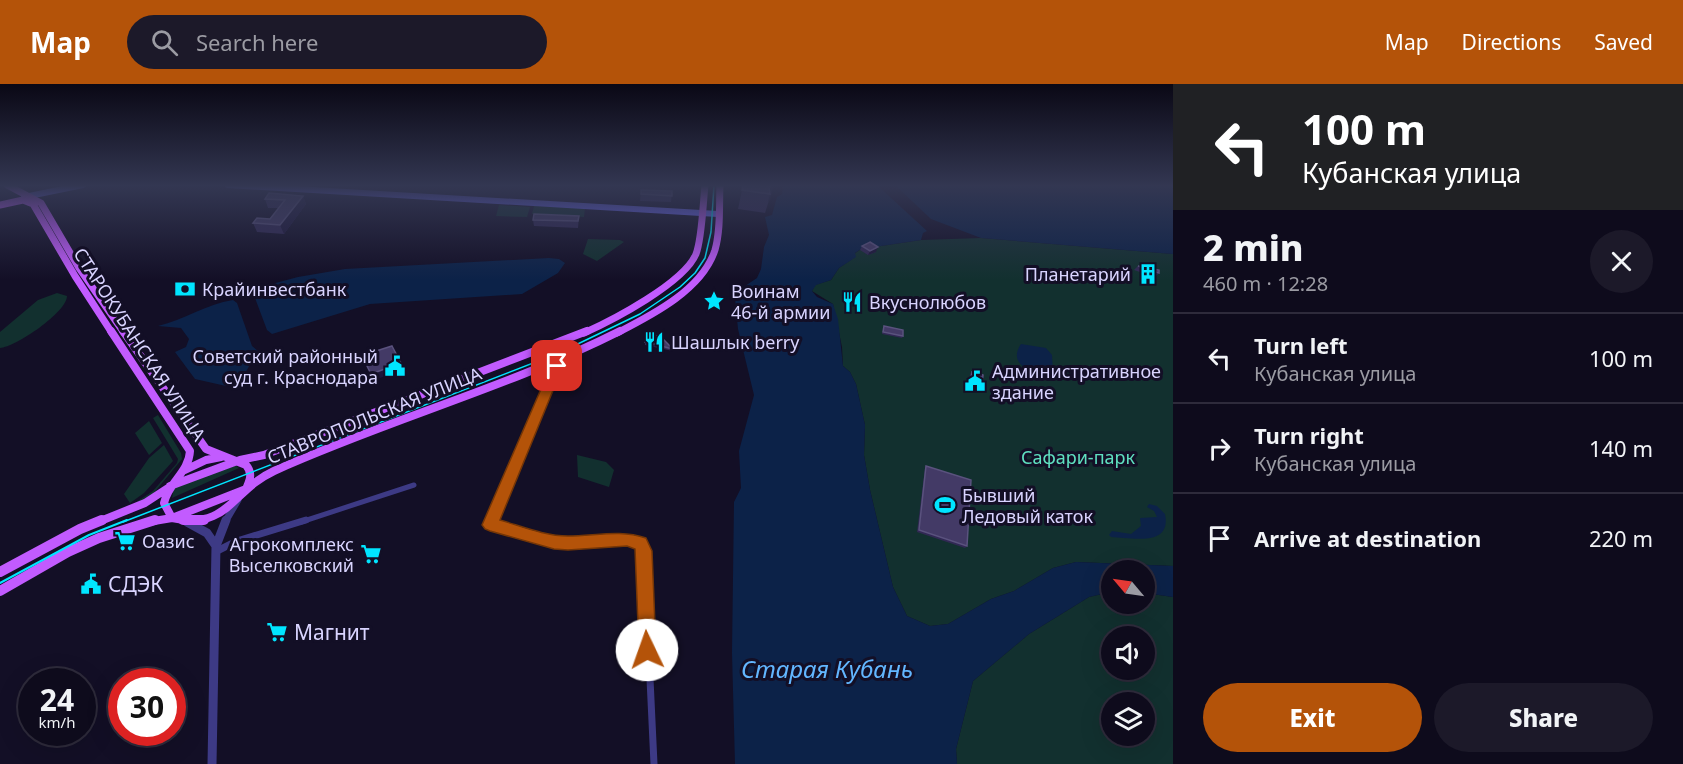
<!DOCTYPE html>
<meta charset="utf-8">
<style>
:root{--surface:#0e0b1c;--page:#1c1929;--text:#f1f3f6;--muted:#9b9ba3;--line:#2e2b3b;--accent:#b45309}
body{margin:0;font-family:"Noto Sans",sans-serif;background:var(--page);color:var(--text);height:100vh;display:flex;flex-direction:column;font-size:22px;white-space:nowrap}
*{box-sizing:border-box;margin:0}
p{font-size:20px;color:var(--muted)}
.icon{flex:none;width:33px;height:33px;fill:none;stroke:currentColor;stroke-width:2;stroke-linecap:round;stroke-linejoin:round}
.map{position:relative;flex:1;overflow:hidden}
.sheet{display:flex;flex-direction:column;background:var(--surface);width:510px}
.sheet>*{flex:none}
.guide{background:#202124;color:#fff;overflow:hidden}
.needle{width:39px;rotate:299deg}
.fabs{position:absolute;left:1101px;top:476px;display:grid;gap:12px}
.fabs a{display:grid;place-items:center;width:54px;height:54px;border-radius:50%;background:var(--surface);box-shadow:0 6px 24px #0002,0 0 0 2px var(--line);font-size:30px}
.speed{position:absolute;left:18px;top:584px;display:flex;gap:12px;font-size:30px;font-weight:700;text-align:center}
.speed>*{display:grid;place-content:center;width:78px;height:78px;border-radius:50%;background:var(--surface);box-shadow:0 6px 24px #0002,0 0 0 2px var(--line);line-height:1}
.speed small{font-size:15px;font-weight:400}
.speed .limit{border:9px solid #d22;background:#fff;color:#111}
.pin{position:absolute;display:grid;place-items:center;width:51px;height:51px;color:#fff;margin:-26px;border-radius:12px;box-shadow:0 3px 9px #0006}
.me{position:absolute;width:66px;margin:-33px;rotate:357deg;stroke-linejoin:round;filter:drop-shadow(0 0 4px #0008)}
.turn{display:flex;align-items:center;gap:21px;height:126px;padding:0 30px;font-size:27px}
.turn .icon{width:78px;height:78px;stroke-width:2.5}
.turn b{display:block;font-size:42px;line-height:51px}
.round{display:grid;place-items:center;flex:none;width:63px;height:63px;border-radius:32px;background:var(--page)}
.overview{display:flex;align-items:center;justify-content:space-between;height:102px;padding:0 30px}
h1{font-size:36px;font-weight:800;line-height:45px}
.action{display:flex;gap:12px;margin-top:auto;padding:12px 30px}
.action a{flex:1;height:69px;border-radius:36px;background:var(--accent);color:#fff;font-size:24px;font-weight:800;line-height:69px;text-align:center}
.action a+a{background:var(--page);color:var(--text)}
ul{padding:0;list-style:none}
li{display:flex;align-items:center;gap:18px;height:90px;padding:0 30px;border-top:2px solid var(--line)}
li div{flex:1}
li b{display:block;font-size:22px}
li em{font-style:normal}
header{display:flex;align-items:center;gap:36px;box-sizing:border-box;height:84px;padding:0 30px;background:var(--accent);color:#fff}
header strong{font-size:28px}
nav{display:flex;gap:33px;margin-inline-start:auto;font-size:21px}
.search{width:420px;height:54px;background:var(--page);display:flex;align-items:center;gap:15px;box-sizing:border-box;padding:0 21px;border-radius:33px;color:var(--muted);font-size:22px}
main{display:flex;flex:1;min-height:0}
.map>svg:first-child{display:block}
</style>
<header>
<strong>Map</strong>
<div class="search"><svg class="icon" aria-label="search" viewBox="0 0 24 24"><circle cx="10" cy="10" r="6"/><path d="M15 15l6 6"/></svg>Search here</div>
<nav><a>Map</a><a>Directions</a><a>Saved</a></nav>
</header>
<main>
<div class="map">
<svg width="1173" height="680" viewBox="0 0 1173 680">
<rect width="100%" height="100%" fill="#130f26"/>
<!-- green -->
<path fill="#12302f" fill-rule="evenodd" d="M499,121L530,123L527,133L496,132Z
M534,122L585,124L584,133L532,130Z
M981,154L1173,170V482L1076,478L1053,484L1014,507L991,515L948,540L930,542L907,532L893,503L870,406L864,371L865,341L856,300L850,288L843,282L842,263L833,220L812,207L815,201L831,196L839,184L855,173L854,170L861,165L921,156Z
M588,155L620,156L624,158L597,177L583,170Z
M57,209L67,212C67,228 16,263 0,264V248L38,216Z
M158,331L181,369L182,375L153,410L132,421L153,407L177,379L178,375L153,334Z
M149,337L162,359L149,371L135,349Z
M164,361L173,377L144,409L130,419L124,410L149,374Z
M577,371L606,378L614,386L609,403L578,393Z
M233,380L239,384L172,414L174,404Z
M1111,508L1112,519H1144L1145,509L1173,513V680H957L956,665L973,597L1029,550L1089,513ZM1112,552H1144V585H1112ZM1112,618H1144V651H1112Z"/>
<!-- water -->
<path fill="#0c2248" d="M783,101H877L927,147L923,149L921,156L861,165L855,169L856,173L839,184L831,196L816,201L812,207L817,213L833,220L838,235L843,282L850,288L856,300L865,341L864,371L870,406L893,503L907,532L930,542L948,540L991,515L1014,507L1053,484L1076,478L1173,482V513L1145,509L1144,486H1112L1111,508L1089,513L1029,550L973,597L956,665L957,680H735L732,569L734,418L741,404L739,367L754,311L738,245L735,214L739,206L757,194L761,185L764,163L769,151L765,133L772,131L777,113L782,110Z
M895,101H1173V170L981,154L931,135Z
M549,174L559,175L565,179L558,189L522,210L370,220L272,250L267,246L255,214L256,209L268,201L298,193L345,185Z
M233,216L237,219L252,262L258,267L241,296L226,302L195,295L175,268L186,263L189,255L181,244L158,242C184,236 206,220 233,216Z
M1021,260L1046,264L1052,271L1053,290C1035,291 1006,282 1021,260Z
M1149,420L1157,422L1165,430C1172,463 1131,454 1111,453L1109,451L1112,447L1131,450L1141,442L1140,434L1157,433L1154,427L1147,423Z"/>
<g fill="none" stroke-linecap="round" stroke-linejoin="round">
<!-- minor-far1 -->
<path stroke="#3d3a85" stroke-width="5" d="M301,438L414,401
M491,438L562,275"/>
<!-- minor -->
<path stroke="#3d3a85" stroke-width="7" d="M492,436L490,441C514,448 539,458 564,459C590,460 614,453 640,460L644,467L654,680
M217,467L237,457L306,436"/>
<!-- tertiary-far1 -->
<path stroke="#3d3a85" stroke-width="7" d="M225,438L238,416"/>
<!-- tertiary -->
<path stroke="#3d3a85" stroke-width="9" d="M187,438L207,449L216,462
M212,680L216,462L226,436"/>
<!-- secondary -->
<path stroke="#6f6bff" stroke-width="6" d="M228,101L718,130
M24,113L83,101"/>
<!-- primary-far2 -->
<path stroke="#c25bff" stroke-width="7" d="M7,101L41,119L79,184L124,249
M0,121L23,116L33,120L75,192L112,249
M584,249C613,236 684,199 696,170C702,155 703,119 705,101
M617,249C652,231 702,206 715,166C721,145 719,122 720,101"/>
<!-- primary-far1 -->
<path stroke="#c25bff" stroke-width="8" d="M111,247L190,367C189,388 168,399 164,419L172,434C229,446 231,407 274,387C387,336 509,303 620,247
M123,247L206,365L246,381C253,389 250,396 246,405
M185,386L206,376L221,373
M170,402L240,376L264,371L587,247
M98,438L145,419L168,404
M148,438L172,434L246,405"/>
<!-- primary -->
<path stroke="#c25bff" stroke-width="10" d="M183,436H204
M0,488L80,445L102,436
M0,507L68,468L99,454L155,436"/>
<!-- tram-far1 -->
<path stroke="#00e5ff" stroke-width="1.5" d="M123,438L559,269L640,230L680,203L695,189L705,174L711,148L714,101"/>
<!-- tram -->
<path stroke="#00e5ff" stroke-width="2" d="M0,499L89,451L127,436"/>
</g>
<!-- wall -->
<path fill="#312854" d="M743,101H774L765,129L738,125Z
M641,106L672,107L671,118L640,117Z
M303,112L306,120L284,150L257,148L253,139L270,135L279,124H268L265,115Z
M579,132L578,144L534,142L533,136Z
M862,162L876,168L868,171L860,166Z
M1138,182L1159,189L1155,193L1134,186Z
M884,242L903,252L902,254L882,250Z
M645,258L673,265V267L645,261Z
M972,288L982,300L981,303L969,300L970,290Z
M926,382L967,462L965,464L917,448L925,384Z"/>
<!-- shaded-wall -->
<path fill="#1d163a" d="M771,101H774L770,116L768,118L770,110L769,103Z
M303,112L306,120L284,150L280,141Z
M878,163L876,168L868,171L870,167Z
M401,279L403,286L374,296L371,290Z"/>
<!-- building -->
<path fill="#433a66" stroke="#5a527e" stroke-width="1.5" d="M743,101H771L769,103L770,110L742,106Z
M641,106L672,107V112L641,110Z
M269,109L303,112L280,141L253,139L257,134L270,135L285,116L265,115Z
M534,130L579,132L578,137L533,136Z
M870,158L878,163L870,167L862,162Z
M1138,182L1159,186V189Z
M884,242L903,246V252L883,248Z
M647,251L660,252L673,265L645,258Z
M392,262L401,279L371,290L367,282L378,278L373,268Z
M972,288L983,291L982,300L971,297Z
M926,382L971,396L967,462L919,446Z"/>
<!-- sky -->
<linearGradient id="sky" x2="0" y2="1"><stop stop-color="#0a0815"/><stop offset="0.52" stop-color="#333752"/><stop offset="1" stop-color="#333752" stop-opacity="0"/></linearGradient>
<rect width="1173" height="196" fill="url(#sky)"/>
<!-- route -->
<path fill="#b45309" stroke="#753606" stroke-width="1.5" d="M557,278L563,282L500,436C521,442 545,452 568,452C595,452 620,445 646,454L652,467L656,566L654,572L647,575L641,572L639,566L635,465L627,462L568,466L554,465L490,447L485,445L482,441L551,282Z"/>
<!-- icons -->
<defs>
<g id="building-bare" transform="scale(1.62)"><path d="M-4-6H4V6H1V3H-1V6H-4ZM-2.5-4.3h1.7v1.8h-1.7ZM.8-4.3h1.7v1.8H.8ZM-2.5-1h1.7V.8h-1.7ZM.8-1h1.7V.8H.8Z" fill="#00e5ff" stroke="#130f26" stroke-width="2.5" paint-order="stroke"/></g>
<g id="bank-bare" transform="scale(1.62)"><path d="M-6-4H6V4H-6ZM0-2.3a2.3 2.3 0 1 0 0 4.6a2.3 2.3 0 1 0 0-4.6Z" fill="#00e5ff" stroke="#130f26" stroke-width="2.5" paint-order="stroke"/></g>
<g id="sight-bare" transform="scale(1.62)"><path d="M0-6L1.8-2.2L6-1.7L2.9 1.2L3.7 5.4L0 3.3L-3.7 5.4L-2.9 1.2L-6-1.7L-1.8-2.2Z" fill="#00e5ff" stroke="#130f26" stroke-width="2.5" paint-order="stroke"/></g>
<g id="restaurant-bare" transform="scale(1.62)"><path d="M-5-6h1v4h1v-4h1v4h1v-4h1v5L-1.5 .5V6h-2V.5L-5-1ZM5-6V6H3V1.5H1.5Q1.5-4 5-6Z" fill="#00e5ff" stroke="#130f26" stroke-width="2.5" paint-order="stroke"/></g>
<g id="civic-bare" transform="scale(1.62)"><path d="M-.6-6.5H3V-4.5H.6V-3L4-1V1h2V6H-6V1h2V-1L-.6-3ZM-1.2 2.5V6h2.4V2.5Z" fill="#00e5ff" stroke="#130f26" stroke-width="2.5" paint-order="stroke"/></g>
<g id="stadium-bare" transform="scale(1.62)"><path d="M0-5a6.5 5 0 1 0 0 10a6.5 5 0 1 0 0-10ZM-3.5-1.8h7v3.6h-7Z" fill="#00e5ff" stroke="#130f26" stroke-width="2.5" paint-order="stroke"/></g>
<g id="supermarket-bare" transform="scale(1.62)"><path d="M-6-5.5h2.5l.6 2H6L4.5 2H-2.5L-4.4-4H-6ZM-1.5 3.2a1.3 1.3 0 1 0 .1 0ZM3 3.2a1.3 1.3 0 1 0 .1 0Z" fill="#00e5ff" stroke="#130f26" stroke-width="2.5" paint-order="stroke"/></g>
</defs>
<g fill-rule="evenodd">
<use href="#building-bare" x="1148" y="190"/>
<use href="#bank-bare" x="185" y="205"/>
<use href="#sight-bare" x="714" y="217"/>
<use href="#restaurant-bare" x="852" y="218"/>
<use href="#restaurant-bare" x="654" y="258"/>
<use href="#civic-bare" x="395" y="282"/>
<use href="#civic-bare" x="975" y="297"/>
<use href="#stadium-bare" x="945" y="421"/>
<use href="#supermarket-bare" x="125" y="457"/>
<use href="#supermarket-bare" x="371" y="470"/>
<use href="#civic-bare" x="91" y="500"/>
<use href="#supermarket-bare" x="277" y="548"/>
</g>
<g text-anchor="middle" dominant-baseline="central" stroke-width="6" stroke-linejoin="round" paint-order="stroke">
<!-- poi labels -->
<g font-size="18" fill="#d9d4ff" stroke="#130f26" text-anchor="start">
<text x="1131" y="190" text-anchor="end">Планетарий</text>
<text x="202" y="205">Крайинвестбанк</text>
<text x="731" y="207">Воинам<tspan x="731" dy="21">46-й армии</tspan></text>
<text x="869" y="218">Вкуснолюбов</text>
<text x="671" y="258">Шашлык berry</text>
<text x="378" y="272" text-anchor="end">Советский районный<tspan x="378" dy="21">суд г. Краснодара</tspan></text>
<text x="992" y="287">Административное<tspan x="992" dy="21">здание</tspan></text>
<text x="962" y="411">Бывший<tspan x="962" dy="21">Ледовый каток</tspan></text>
<text x="142" y="457">Оазис</text>
<text x="354" y="460" text-anchor="end">Агрокомплекс<tspan x="354" dy="21">Выселковский</tspan></text>
</g>
<!-- street labels -->
<g font-size="18" fill="#d9d4ff" stroke="#130f26">
<text transform="translate(140 260) rotate(57)">СТАРОКУБАНСКАЯ УЛИЦА</text>
<text transform="translate(374 331) rotate(-22)">СТАВРОПОЛЬСКАЯ УЛИЦА</text>
</g>
<!-- park labels -->
<g font-size="18" fill="#5fe0c0" stroke="#130f26">
<text x="1078" y="373">Сафари-парк</text>
</g>
<!-- near-poi labels -->
<g font-size="21" fill="#d9d4ff" stroke="#130f26" text-anchor="start">
<text x="108" y="500">СДЭК</text>
<text x="294" y="548">Магнит</text>
</g>
<!-- near-water labels -->
<g font-size="24" font-style="italic" fill="#62b6ff" stroke="#130f26">
<text x="827" y="584">Старая Кубань</text>
</g>
</g>
</svg>
<div class="fabs">
<a><svg class="needle" viewBox="-14 -14 28 28"><path d="M0-13l5 13h-10z" fill="#e53935"/><path d="M0 13l5-13h-10z" fill="#9b9ba3"/></svg></a>
<a><svg class="icon" aria-label="sound" viewBox="0 0 24 24"><path d="M4 9h4l5-4v14l-5-4H4zM17 9q2 3 0 6"/></svg></a>
<a><svg class="icon" aria-label="layers" viewBox="0 0 24 24"><path d="M12 4l9 5-9 5-9-5zM3 14l9 5 9-5"/></svg></a>
</div>
<div class="speed"><div>24<small>km/h</small></div><div class="limit">30</div></div>
<div class="pin" style="left:557px;top:282px;background:#d93025"><svg class="icon" aria-label="arrive" viewBox="0 0 24 24"><path d="M6 21V4h12l-3 4 3 4H6"/></svg></div>
<svg class="me" style="left:647px;top:566px" viewBox="-20 -20 40 40"><circle r="19" fill="#fff"/><path d="M0-13L10 11 0 6-10 11z" fill="#b45309"/></svg>
</div>
<section class="sheet">
<div class="guide">
<div class="turn"><svg class="icon" aria-label="left" viewBox="0 0 24 24"><path d="M17 20v-9H6M10 6l-5 5 5 5"/></svg><div><b>100 m</b>Кубанская улица</div></div>
</div>
<div class="overview"><div><h1>2 min</h1><p>460 m · 12:28</p></div><a class="round"><svg class="icon" aria-label="close" viewBox="0 0 24 24"><path d="M6 6l12 12M18 6L6 18"/></svg></a></div>
<ul>
<li><svg class="icon" aria-label="left" viewBox="0 0 24 24"><path d="M17 20v-9H6M10 6l-5 5 5 5"/></svg><div><b>Turn left</b><p>Кубанская улица</p></div><em>100 m</em></li>
<li><svg class="icon" aria-label="right" viewBox="0 0 24 24"><path d="M7 20v-9h11M14 6l5 5-5 5"/></svg><div><b>Turn right</b><p>Кубанская улица</p></div><em>140 m</em></li>
<li><svg class="icon" aria-label="arrive" viewBox="0 0 24 24"><path d="M6 21V4h12l-3 4 3 4H6"/></svg><div><b>Arrive at destination</b></div><em>220 m</em></li>
</ul>
<div class="action"><a>Exit</a><a>Share</a></div>
</section>
</main>
